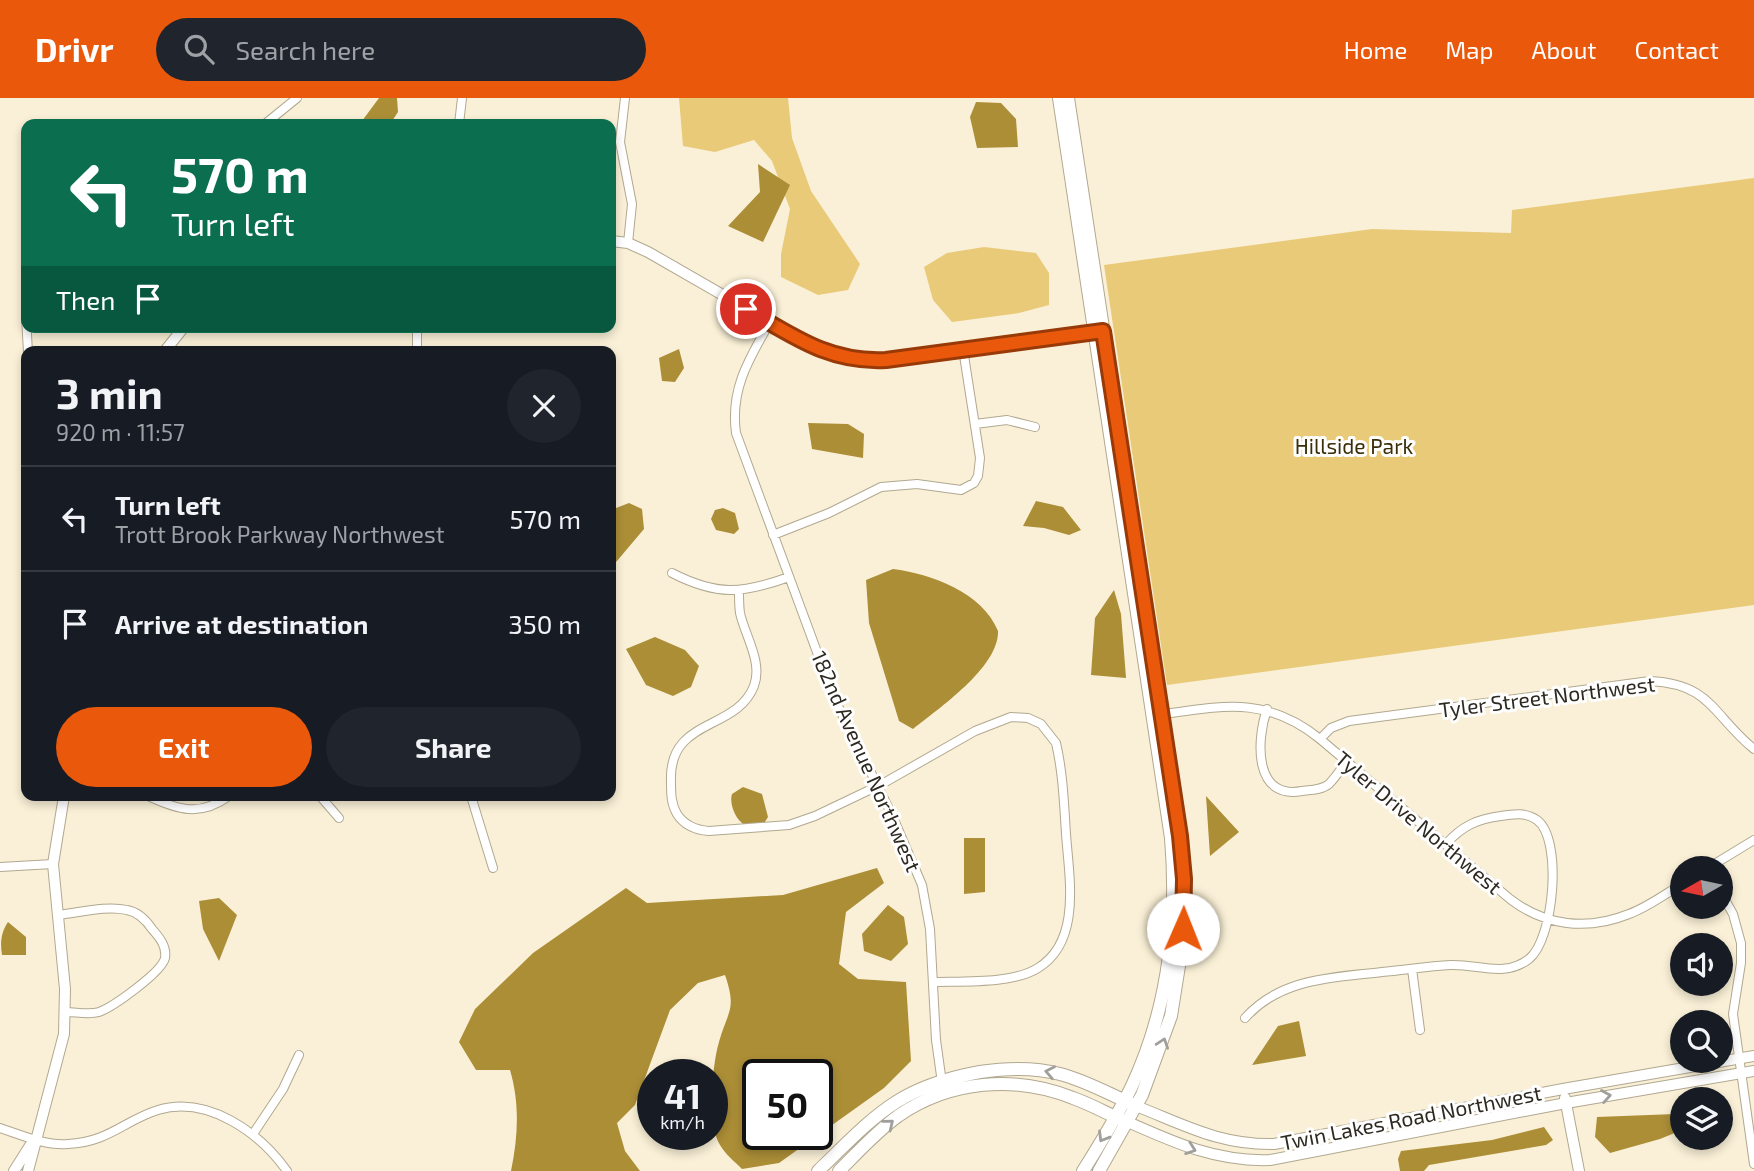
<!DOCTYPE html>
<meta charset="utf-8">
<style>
:root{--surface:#171b24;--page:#20242c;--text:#f1f3f6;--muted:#9ea1a6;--line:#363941;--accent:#ea580c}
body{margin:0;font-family:"Exo 2",sans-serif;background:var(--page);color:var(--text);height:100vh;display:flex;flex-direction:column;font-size:26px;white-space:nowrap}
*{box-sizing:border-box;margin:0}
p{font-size:23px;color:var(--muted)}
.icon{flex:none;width:38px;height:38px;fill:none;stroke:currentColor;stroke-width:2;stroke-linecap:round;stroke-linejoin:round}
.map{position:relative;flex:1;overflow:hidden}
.side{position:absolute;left:21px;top:248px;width:595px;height:455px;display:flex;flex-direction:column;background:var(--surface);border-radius:14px;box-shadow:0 4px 10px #0003}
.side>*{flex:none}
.banner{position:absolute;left:21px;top:21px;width:595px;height:214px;border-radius:14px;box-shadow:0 4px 10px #0003;background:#0b6e4f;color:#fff;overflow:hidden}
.needle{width:46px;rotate:261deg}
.tools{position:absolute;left:1670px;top:758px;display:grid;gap:14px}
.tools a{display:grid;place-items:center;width:63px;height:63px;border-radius:50%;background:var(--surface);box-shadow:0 4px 10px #0003;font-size:35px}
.speed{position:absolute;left:637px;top:961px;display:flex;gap:14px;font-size:35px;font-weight:700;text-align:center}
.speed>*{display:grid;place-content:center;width:91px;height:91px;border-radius:50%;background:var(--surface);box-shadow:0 4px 10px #0003;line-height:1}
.speed small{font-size:18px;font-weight:400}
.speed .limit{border:4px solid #111;border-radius:10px;background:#fff;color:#111}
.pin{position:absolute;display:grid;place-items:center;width:60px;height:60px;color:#fff;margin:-30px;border:4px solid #fff;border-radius:50%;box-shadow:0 2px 7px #0007}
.me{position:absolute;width:77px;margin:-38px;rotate:1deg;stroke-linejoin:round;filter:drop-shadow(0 0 5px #0008)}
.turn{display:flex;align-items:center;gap:24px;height:147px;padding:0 35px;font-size:32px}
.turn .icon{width:91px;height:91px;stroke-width:2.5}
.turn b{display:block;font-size:49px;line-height:60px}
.then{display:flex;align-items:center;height:66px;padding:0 35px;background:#0003;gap:14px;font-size:26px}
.round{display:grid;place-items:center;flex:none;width:74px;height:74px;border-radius:37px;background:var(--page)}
.summary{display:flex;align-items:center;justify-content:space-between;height:119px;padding:0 35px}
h1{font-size:42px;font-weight:700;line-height:52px}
.action{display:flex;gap:14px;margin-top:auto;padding:14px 35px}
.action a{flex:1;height:80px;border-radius:42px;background:var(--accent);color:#fff;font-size:28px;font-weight:700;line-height:80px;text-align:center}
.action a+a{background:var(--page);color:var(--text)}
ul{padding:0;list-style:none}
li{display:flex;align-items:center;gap:21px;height:105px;padding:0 35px;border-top:2px solid var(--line)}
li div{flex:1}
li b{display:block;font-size:26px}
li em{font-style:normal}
header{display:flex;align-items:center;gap:42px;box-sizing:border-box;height:98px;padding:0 35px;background:var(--accent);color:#fff}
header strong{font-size:33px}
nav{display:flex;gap:38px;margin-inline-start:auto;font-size:24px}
.search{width:490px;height:63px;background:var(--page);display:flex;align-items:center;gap:18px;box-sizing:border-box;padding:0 24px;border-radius:38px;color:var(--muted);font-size:26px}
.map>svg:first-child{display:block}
</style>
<header>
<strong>Drivr</strong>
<div class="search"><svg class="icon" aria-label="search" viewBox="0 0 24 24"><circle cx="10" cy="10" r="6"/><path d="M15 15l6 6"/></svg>Search here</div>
<nav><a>Home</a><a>Map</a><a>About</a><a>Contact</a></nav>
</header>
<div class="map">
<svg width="1754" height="1073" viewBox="0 0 1754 1073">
<rect width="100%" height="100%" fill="#faf0d7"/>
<!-- green -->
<path fill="#e9ca79" d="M679,0H788L792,40L811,93L860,166L848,192L818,197L781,179V156L790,111L772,63L754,42L715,54L683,48Z
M1754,80V507L1167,587L1104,167L1372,131L1511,135L1512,112Z
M984,149L1036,155L1049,175V207L1019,215L952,224L933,202L924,169L947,155Z"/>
<!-- water -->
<path fill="#ac8e37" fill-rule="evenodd" d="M379,0H397L398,14L390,26H364L362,23Z
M976,4L1001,5L1016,21L1018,49L977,50L970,19Z
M758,66L790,87L763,144L728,128L760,94Z
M679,251L684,270L675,284L662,283L659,260Z
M808,325L848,326L864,336L863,360L812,351Z
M1036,403L1063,409L1081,432L1069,437L1044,430L1023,428Z
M629,405L642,411L644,431L611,470V412Z
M723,410L735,415L739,431L734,436L716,432L711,421L715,412Z
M893,471C931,476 982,494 998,533C999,569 939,610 913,631L899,623L869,525L866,482Z
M1114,492L1121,516L1126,580L1091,577L1095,520Z
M655,539L685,552L699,568L691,589L673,598L646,587L626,551Z
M743,689L762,696L768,719L763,727C757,728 750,729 745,727C735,722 729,705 732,696Z
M1206,698L1239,734L1210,758Z
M964,740H985V794L964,796Z
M877,770L884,785L846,814L839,866L858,881L906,884L911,963L884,990L779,1065L742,1071C735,1064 725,1056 720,1047C707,1027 712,967 719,944C728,912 737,912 725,877L698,885L670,912L635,1007L617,1025L625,1053L640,1073H511C518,1039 520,1006 510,972H476L459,944L475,911L533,855L626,790L647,805L783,797ZM758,976H817V1036H758Z
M219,800L237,817L219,863L203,831L199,803Z
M888,807L904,819L908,846L891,863L864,853L862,836Z
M8,824L26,839V857H2C0,845 1,834 8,824Z
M1299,923L1306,958L1252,967L1278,928Z
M1675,1016L1682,1020V1032L1660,1041L1610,1055L1595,1039L1597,1019Z
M1544,1029L1553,1042L1546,1047L1429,1067L1424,1073H1400L1398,1061L1401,1053L1492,1042Z"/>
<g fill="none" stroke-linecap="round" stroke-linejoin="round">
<!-- minor casing -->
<g stroke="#b1a890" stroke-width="10">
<path id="minor" d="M625,0L620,44L632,106L628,145
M265,26L297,0
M459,26L462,0
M26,219L28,254
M770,224C749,261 730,291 736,335L834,600L892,717L922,787L930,831L936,942L942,985
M417,229V254
M975,326L1007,322L1035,329
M773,437L829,415L881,389L917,386L961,392L974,385L978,378L980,360L963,251
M672,475C717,498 742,496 789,479
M739,493C739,500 739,508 740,515C745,538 763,564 754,588C736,634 668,619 671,684C671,695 671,706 677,716C684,727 696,732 709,733L789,727L815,718L882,686L975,633L1011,619L1028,620L1041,626L1056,645C1063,675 1064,706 1066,736C1069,779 1082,843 1038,870C1013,886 963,883 933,884
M1267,611C1256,643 1254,702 1302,693C1311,692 1322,692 1329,686C1335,680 1341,671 1346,664
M1158,617C1222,608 1266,597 1320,641L1510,801C1545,828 1587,833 1629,816C1648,809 1665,796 1682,786
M1320,641L1331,630L1349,623L1650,583C1712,586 1713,618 1754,651
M148,698C178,712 200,719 229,698
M320,698L339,720
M471,698L493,770
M0,769L53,766
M1708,770L1754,742
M1720,793L1733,816L1741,845V865L1733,916L1754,1066
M57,817C78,815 106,807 127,812C138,814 146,822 152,831C159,839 167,848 165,860C162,874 113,909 99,914C89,917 76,914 66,914
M1412,871L1420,932
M1245,920C1281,880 1331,880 1382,874C1405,872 1428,868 1451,867C1479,866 1504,880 1529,861C1554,841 1563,741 1537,722C1526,714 1513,716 1501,718C1477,721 1462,728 1446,746
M0,1030C21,1037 46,1048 68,1046C109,1044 125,1022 158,1012C208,997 260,1035 287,1073
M253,1036L283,991L299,957"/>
</g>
<!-- tertiary casing -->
<g stroke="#b1a890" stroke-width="12">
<path id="tertiary" d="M611,143L628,145L648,154L815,250L855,263L886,262L1100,233
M164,254L184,229
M1565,1000L1579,1073
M1136,1008C1185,1027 1219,1047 1274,1046L1563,991L1754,958
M1128,1024C1175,1045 1217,1064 1270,1062L1566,1005L1754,973
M14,1073L33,1043
M28,1073L64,936L65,891L53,766L64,698"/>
</g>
<!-- secondary casing -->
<g stroke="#b1a890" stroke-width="14">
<path id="secondary" d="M1059,0L1171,740C1178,825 1168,912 1131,990C1117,1018 1100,1046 1083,1073
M1068,0L1162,617L1184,781L1182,849L1171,918L1142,997L1099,1073
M818,1073C876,1017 898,989 980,974C1006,970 1034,969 1060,976C1084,982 1107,995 1130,1005
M839,1073C858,1054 876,1034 898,1018C950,982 1015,977 1073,1000C1090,1006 1106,1015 1122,1022"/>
</g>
<!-- minor -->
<use href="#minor" stroke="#fff" stroke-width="8"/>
<!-- tertiary -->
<use href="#tertiary" stroke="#fff" stroke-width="10"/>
<!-- secondary -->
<use href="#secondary" stroke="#fff" stroke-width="12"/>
</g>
<!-- one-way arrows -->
<defs><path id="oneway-chevron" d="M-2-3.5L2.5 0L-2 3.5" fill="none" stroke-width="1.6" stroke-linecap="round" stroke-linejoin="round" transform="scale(1.75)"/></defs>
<g stroke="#a09f9b">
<use href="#oneway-chevron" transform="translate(1163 945) rotate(-71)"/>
<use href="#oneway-chevron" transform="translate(1050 974) rotate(-169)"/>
<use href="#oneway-chevron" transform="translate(1606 998) rotate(-10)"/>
<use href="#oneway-chevron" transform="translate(889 1026) rotate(-39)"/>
<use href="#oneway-chevron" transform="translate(1103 1039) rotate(121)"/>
<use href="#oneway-chevron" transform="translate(1191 1051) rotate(20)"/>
</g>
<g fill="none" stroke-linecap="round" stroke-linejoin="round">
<!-- route casing -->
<g stroke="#983908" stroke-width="18">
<path id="route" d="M746,211C793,238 829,265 886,262L1103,233L1180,738L1184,781L1183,831"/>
</g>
<!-- route -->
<use href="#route" stroke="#ea580c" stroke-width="12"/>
</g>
<g text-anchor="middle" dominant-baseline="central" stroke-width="6" stroke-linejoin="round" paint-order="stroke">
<!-- park labels -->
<g font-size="21" fill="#3a2d07" stroke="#fefefe">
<text x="1354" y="347">Hillside Park</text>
</g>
<!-- street labels -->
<g font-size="21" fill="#2d2920" stroke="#fefefe">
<text transform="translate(1547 598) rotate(-7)">Tyler Street Northwest</text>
<text transform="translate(867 663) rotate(66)">182nd Avenue Northwest</text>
<text transform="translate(1419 724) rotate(40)">Tyler Drive Northwest</text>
<text transform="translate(1411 1019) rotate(-11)">Twin Lakes Road Northwest</text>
</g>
</g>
</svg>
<div class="tools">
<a><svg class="needle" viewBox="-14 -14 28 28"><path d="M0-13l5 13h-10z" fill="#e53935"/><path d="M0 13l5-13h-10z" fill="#9ea1a6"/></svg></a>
<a><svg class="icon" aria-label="sound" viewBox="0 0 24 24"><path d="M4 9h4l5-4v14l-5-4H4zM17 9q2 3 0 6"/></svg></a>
<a><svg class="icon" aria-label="search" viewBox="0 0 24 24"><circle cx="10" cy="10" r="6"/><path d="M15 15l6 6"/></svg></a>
<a><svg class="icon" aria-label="layers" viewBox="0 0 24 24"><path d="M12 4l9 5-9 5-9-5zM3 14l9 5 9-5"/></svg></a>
</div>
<div class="speed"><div>41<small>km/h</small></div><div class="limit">50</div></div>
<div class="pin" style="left:746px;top:211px;background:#d93025"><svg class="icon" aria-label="arrive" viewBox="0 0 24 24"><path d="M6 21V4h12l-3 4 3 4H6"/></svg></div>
<svg class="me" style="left:1183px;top:831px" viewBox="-20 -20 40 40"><circle r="19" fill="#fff"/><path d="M0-13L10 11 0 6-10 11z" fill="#ea580c"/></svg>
<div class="banner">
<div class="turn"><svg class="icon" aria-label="left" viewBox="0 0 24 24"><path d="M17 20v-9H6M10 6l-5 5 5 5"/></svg><div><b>570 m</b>Turn left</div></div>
<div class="then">Then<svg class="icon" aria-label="arrive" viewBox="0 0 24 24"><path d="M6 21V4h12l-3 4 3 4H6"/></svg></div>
</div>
<section class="side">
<div class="summary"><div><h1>3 min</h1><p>920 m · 11:57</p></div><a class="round"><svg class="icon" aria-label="close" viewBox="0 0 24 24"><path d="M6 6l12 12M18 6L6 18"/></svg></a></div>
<ul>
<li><svg class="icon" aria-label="left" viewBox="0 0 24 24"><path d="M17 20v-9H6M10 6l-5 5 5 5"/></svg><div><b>Turn left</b><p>Trott Brook Parkway Northwest</p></div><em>570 m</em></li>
<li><svg class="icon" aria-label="arrive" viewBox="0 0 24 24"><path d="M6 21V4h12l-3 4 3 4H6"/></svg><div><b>Arrive at destination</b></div><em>350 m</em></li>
</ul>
<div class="action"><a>Exit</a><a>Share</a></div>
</section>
</div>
